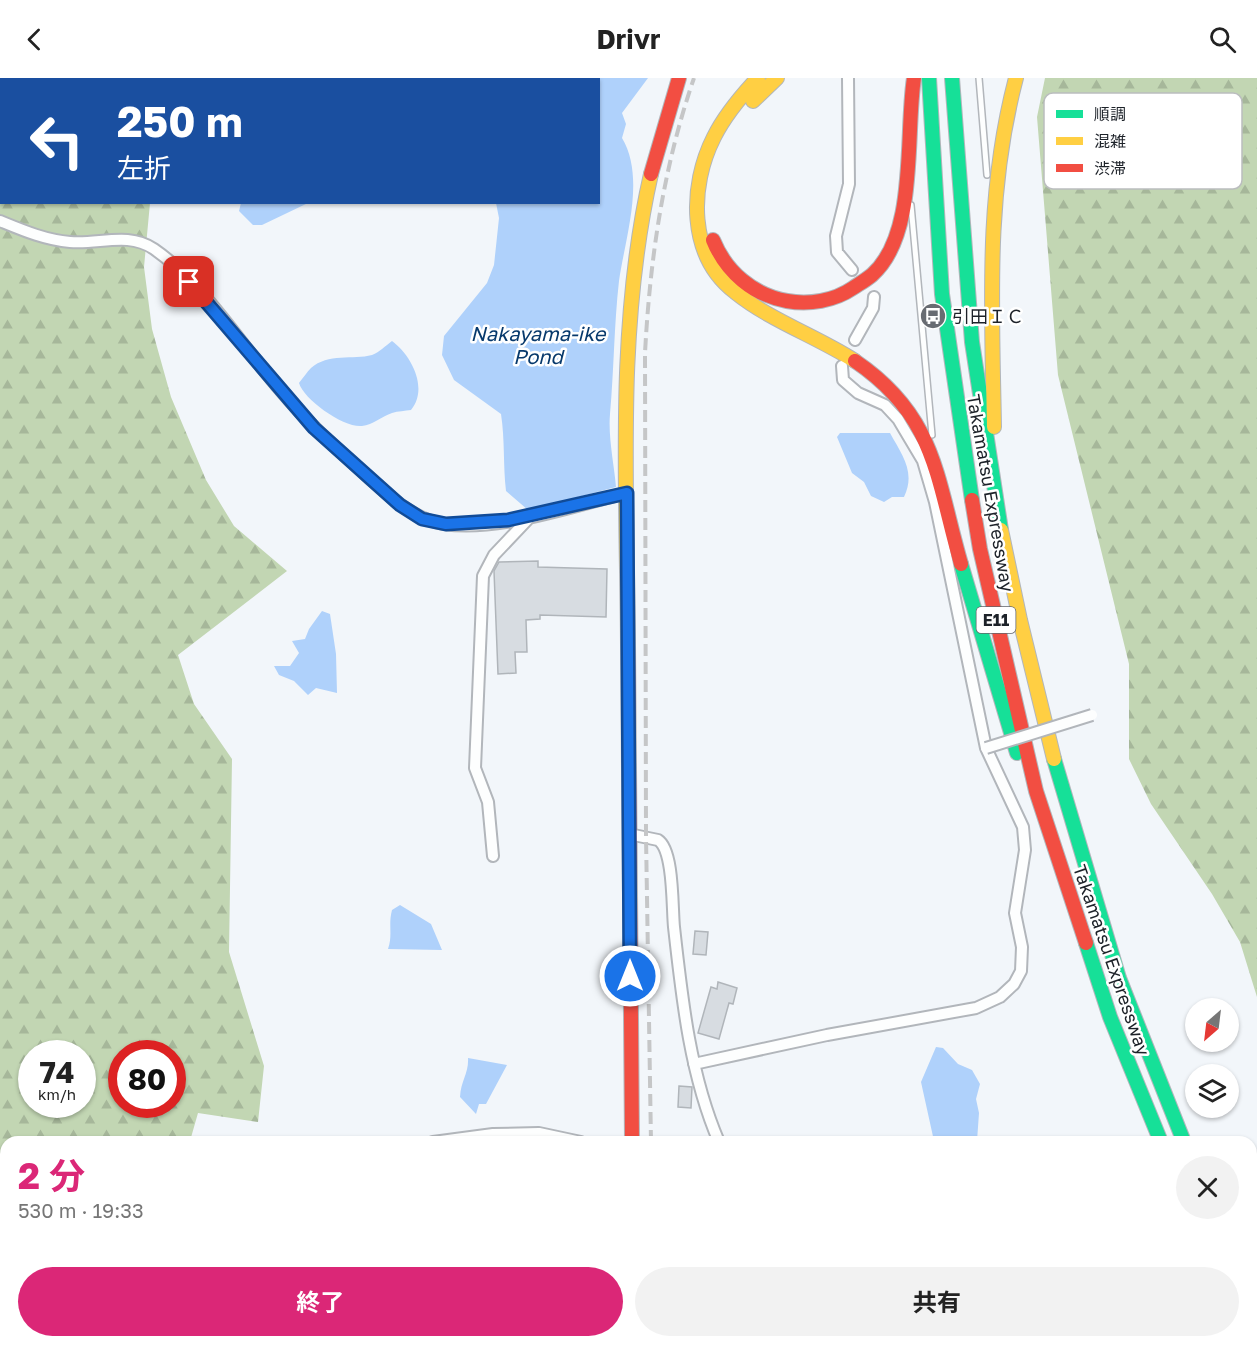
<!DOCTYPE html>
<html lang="ja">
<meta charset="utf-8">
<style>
:root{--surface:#fff;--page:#f2f2f2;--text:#222;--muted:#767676;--accent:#db2777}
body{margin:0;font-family:"Golos Text","Noto Sans JP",sans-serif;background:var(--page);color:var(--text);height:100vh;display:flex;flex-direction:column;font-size:22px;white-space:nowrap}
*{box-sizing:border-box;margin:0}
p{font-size:20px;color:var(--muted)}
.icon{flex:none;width:33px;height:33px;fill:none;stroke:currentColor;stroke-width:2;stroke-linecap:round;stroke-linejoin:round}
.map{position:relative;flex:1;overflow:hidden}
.panel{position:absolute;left:0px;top:1058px;width:1257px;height:212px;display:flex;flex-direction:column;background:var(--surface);border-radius:18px 18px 0 0;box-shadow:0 2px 4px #0004}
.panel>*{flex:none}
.banner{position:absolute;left:0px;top:0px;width:600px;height:126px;box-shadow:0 2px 4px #0004;background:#1a4fa0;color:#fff;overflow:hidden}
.needle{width:39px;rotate:208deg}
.tools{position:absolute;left:1185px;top:920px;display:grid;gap:12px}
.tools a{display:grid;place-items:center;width:54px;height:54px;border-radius:50%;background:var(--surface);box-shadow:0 2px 4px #0004;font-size:30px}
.speed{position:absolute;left:18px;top:962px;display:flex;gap:12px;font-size:30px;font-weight:700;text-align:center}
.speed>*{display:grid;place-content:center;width:78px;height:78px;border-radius:50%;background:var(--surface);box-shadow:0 2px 4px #0004;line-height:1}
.speed small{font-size:15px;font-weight:400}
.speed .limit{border:9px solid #d22;background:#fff;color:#111}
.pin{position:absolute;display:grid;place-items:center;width:51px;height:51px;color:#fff;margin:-26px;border-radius:12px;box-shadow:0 3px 9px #0006}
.me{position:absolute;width:66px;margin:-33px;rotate:0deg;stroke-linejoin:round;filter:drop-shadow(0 0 4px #0008)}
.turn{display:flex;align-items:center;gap:21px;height:126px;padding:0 18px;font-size:27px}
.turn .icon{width:78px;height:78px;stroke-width:2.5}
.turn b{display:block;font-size:42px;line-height:51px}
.round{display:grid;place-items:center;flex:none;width:63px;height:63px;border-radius:32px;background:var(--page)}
.summary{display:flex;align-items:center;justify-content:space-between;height:102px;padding:0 18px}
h1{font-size:36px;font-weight:700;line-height:45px;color:var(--accent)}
.button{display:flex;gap:12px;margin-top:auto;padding:12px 18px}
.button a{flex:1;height:69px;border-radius:36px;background:var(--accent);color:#fff;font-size:24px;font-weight:700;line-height:69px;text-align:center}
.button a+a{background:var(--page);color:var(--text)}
header{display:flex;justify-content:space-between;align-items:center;height:78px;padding:0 18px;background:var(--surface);font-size:27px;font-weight:700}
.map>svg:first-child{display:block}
</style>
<header><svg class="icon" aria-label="back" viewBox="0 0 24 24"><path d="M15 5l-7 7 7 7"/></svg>Drivr<svg class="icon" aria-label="search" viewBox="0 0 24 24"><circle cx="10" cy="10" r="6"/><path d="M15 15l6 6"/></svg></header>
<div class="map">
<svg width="1257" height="1268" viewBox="0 0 1257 1268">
<defs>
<pattern id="forest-firs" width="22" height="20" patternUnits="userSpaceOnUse" patternTransform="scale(1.5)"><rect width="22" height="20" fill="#c2d6b3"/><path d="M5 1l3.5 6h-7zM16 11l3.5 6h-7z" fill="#a6b79a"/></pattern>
</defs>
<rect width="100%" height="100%" fill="#f2f6fa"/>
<!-- forest -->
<path fill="url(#forest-firs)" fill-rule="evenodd" d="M0,0H165L2,2V124L150,125L144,189L152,251L171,319L206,402L234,448L287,493L178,577L194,626L232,681L229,874L264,988L258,1044L198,1035L190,1063L6,1064V1263H128L127,1268H0ZM32,975H82V1026H32ZM122,975H172V1026H122Z
M1045,0H1257V919L1240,864L1212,816L1151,726L1129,681V586L1058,297L1037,39Z"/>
<!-- water -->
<path fill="#afd1fb" d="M212,0H648L622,35L626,46L622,60C646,100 625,160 619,203C614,247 614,292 610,336C608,359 614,386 616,409L528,432L506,413C503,387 505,362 501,336L454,302L442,277L444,258L487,205L494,187L499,140L496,125L598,124V2Z
M241,125V124L308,125L262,147H253L239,133Z
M392,263C411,277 429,310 411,332C405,333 398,333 392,335C382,338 373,347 362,348C344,350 304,322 299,305C303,300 307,294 311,290C328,275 353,282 372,277C380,274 385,268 392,263Z
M840,355H890C902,377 916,394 904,419H892L884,424L871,418L864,404L852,395L837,359Z
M322,533L330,536L336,576L337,615L316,610L308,617L294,603L279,597L274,588H290L299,575L292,563L305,561L309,551Z
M400,827L431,846L442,872L388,871C393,857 388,847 392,832Z
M936,969L943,970L958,986L972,992L980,1006L976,1021L979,1035L977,1063H934L921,1004Z
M468,980L507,987L486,1026H479L476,1036L460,1019C461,1002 469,995 468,980Z
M1056,1263H1170L1173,1268H1056Z"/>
<!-- building -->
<path fill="#d7dce1" stroke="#b0b5ba" stroke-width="1.5" d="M538,483V489L607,491L606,539L540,537V541L526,542L527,574H515L516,595L498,596L494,493L499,484Z
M695,853L708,854L706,877L693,876Z
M718,904L737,910L733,926L729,925L719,961L698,955L711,909L717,911Z
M679,1008L692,1009L691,1030L678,1029Z"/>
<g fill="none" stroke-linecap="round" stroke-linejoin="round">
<!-- lane casing -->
<g stroke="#b2b6bb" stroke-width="8">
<path id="lane" d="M979,0L987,97
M911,127L932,357"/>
</g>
<!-- street casing -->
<g stroke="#b2b6bb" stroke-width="14">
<path id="street" d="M848,0L849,106L836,158L837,174L852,192
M78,2L80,0
M0,105L2,103
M0,143C22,152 45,162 70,164C98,167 128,153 154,171C202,204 242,268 281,313C307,344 337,371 368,399C391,419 412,441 444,446C500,454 572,428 627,415
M855,262L873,230L874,219
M629,756L658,762C674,772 672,830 674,849C682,921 690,997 719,1064
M493,778L488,724L475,690L483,498L494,477L531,438
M694,986L827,957L976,930L1000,919L1014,906L1021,893L1022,869L1015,835L1025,772L1023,749L986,670L935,424L923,383L898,341L885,327L858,315L843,302L842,288
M433,1064L493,1056L539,1055L581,1064
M272,1263H284
M540,1263L551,1268
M749,1268L750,1263"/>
</g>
<!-- fast casing -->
<g stroke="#b2b6bb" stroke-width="16">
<path id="fast" d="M929,0L942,216L972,422
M952,0L972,264L1001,452
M961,486L1017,675
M1054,681L1119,900L1184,1064
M1086,865L1110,939L1161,1064
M1251,1255L1257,1267
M634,1263V1268"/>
</g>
<!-- slow casing -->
<g stroke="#b2b6bb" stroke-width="16">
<path id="slow" d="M758,0C741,18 725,37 714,59C689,108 688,178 735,214C771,243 816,258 855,283
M753,23L777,0
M994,349C992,229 985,117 1016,0
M1001,452L1020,542L1054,681
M628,567C627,410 616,250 651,96
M1251,1202L1257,1214"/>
</g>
<!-- jam casing -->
<g stroke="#b2b6bb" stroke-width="16">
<path id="jam" d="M651,96L679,0
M713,162C726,194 753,217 787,223C809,227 834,223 853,210C859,206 866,202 872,197C918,156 905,57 914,0
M855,283C936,338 936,399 961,486
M972,422L980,471L1036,713L1086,865
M628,567L632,1064"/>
</g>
<!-- lane -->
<use href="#lane" stroke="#fdfefe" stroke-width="5"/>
<!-- street -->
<use href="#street" stroke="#fdfefe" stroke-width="10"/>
<!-- fast -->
<use href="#fast" stroke="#16e098" stroke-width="14"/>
<!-- slow -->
<use href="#slow" stroke="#ffcf43" stroke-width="14"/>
<!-- jam -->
<use href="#jam" stroke="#f24e42" stroke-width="14"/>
<!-- rail -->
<path stroke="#c5c6c7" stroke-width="4" stroke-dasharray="12 6" stroke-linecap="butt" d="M651,1064L646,758L645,275C650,181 663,90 694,0
M655,1263V1268"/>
<!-- street-bridge casing -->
<g stroke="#b2b6bb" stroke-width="14" stroke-linecap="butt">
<path id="street-bridge" d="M986,670L1092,637"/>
</g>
<!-- street-bridge -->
<use href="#street-bridge" stroke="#fdfefe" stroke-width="10"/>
</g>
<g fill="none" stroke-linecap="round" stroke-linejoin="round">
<!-- route casing -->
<g stroke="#114b97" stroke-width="15">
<path id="route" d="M189,204L314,350L400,427L422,441L446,446L508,442L627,415L630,898"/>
</g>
<!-- route -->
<use href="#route" stroke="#1a73e8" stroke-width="10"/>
</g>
<!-- icons -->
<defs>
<g id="bus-disc" transform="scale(1.35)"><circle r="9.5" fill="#686c72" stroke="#fff"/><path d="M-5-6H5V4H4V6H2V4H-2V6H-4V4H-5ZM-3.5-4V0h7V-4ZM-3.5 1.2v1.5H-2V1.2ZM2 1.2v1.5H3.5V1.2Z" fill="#fff"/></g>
</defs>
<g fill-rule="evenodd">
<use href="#bus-disc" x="933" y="238"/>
</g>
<g text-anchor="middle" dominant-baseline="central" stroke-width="5" stroke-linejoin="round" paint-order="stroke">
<!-- shield labels -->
<rect fill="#fff" stroke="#616469" stroke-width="1.5" x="976.5" y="529" width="39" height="26" rx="4.5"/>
<g font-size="16" font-weight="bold" fill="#1d2229">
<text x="996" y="542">E11</text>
</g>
<!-- poi labels -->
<g font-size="18" fill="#1d2229" stroke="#fff" text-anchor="start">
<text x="952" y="238">引田ＩＣ</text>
</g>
<!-- street labels -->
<g font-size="18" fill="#1d2229" stroke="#fff">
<text transform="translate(991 415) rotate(80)">Takamatsu Expressway</text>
<text transform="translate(1112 882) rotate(71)">Takamatsu Expressway</text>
</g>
<!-- water labels -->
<g font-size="20" font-style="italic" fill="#07396c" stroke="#fff">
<text x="538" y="255">Nakayama-ike<tspan x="538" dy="23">Pond</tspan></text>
</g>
</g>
<!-- legend -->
<rect x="1044" y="15" width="198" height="96" rx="9" fill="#fff" stroke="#bbbdbf" stroke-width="1.5"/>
<rect x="1056" y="32" width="27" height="8" fill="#16e098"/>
<rect x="1056" y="59" width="27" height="8" fill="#ffcf43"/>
<rect x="1056" y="86" width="27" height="8" fill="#f24e42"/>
<g font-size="16" fill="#1d2229">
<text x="1094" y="42">順調</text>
<text x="1094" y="69">混雑</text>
<text x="1094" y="96">渋滞</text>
</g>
</svg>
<div class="tools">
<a><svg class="needle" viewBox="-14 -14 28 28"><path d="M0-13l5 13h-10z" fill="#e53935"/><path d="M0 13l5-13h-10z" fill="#767676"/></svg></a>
<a><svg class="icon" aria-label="layers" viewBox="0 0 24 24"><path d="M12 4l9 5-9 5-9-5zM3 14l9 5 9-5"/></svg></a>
</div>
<div class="speed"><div>74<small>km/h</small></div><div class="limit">80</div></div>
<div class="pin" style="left:189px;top:204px;background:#d93025"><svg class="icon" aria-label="arrive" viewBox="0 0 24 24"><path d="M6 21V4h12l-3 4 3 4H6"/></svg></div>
<svg class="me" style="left:630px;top:898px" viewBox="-20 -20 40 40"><circle r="17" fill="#1a73e8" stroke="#fff" stroke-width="3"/><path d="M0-11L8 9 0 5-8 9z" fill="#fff"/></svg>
<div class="banner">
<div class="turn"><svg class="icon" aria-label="left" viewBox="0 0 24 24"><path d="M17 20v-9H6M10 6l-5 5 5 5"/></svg><div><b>250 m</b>左折</div></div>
</div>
<section class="panel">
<div class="summary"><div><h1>2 分</h1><p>530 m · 19:33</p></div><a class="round"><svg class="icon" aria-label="close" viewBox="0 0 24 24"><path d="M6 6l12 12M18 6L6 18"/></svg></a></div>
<div class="button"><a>終了</a><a>共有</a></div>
</section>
</div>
